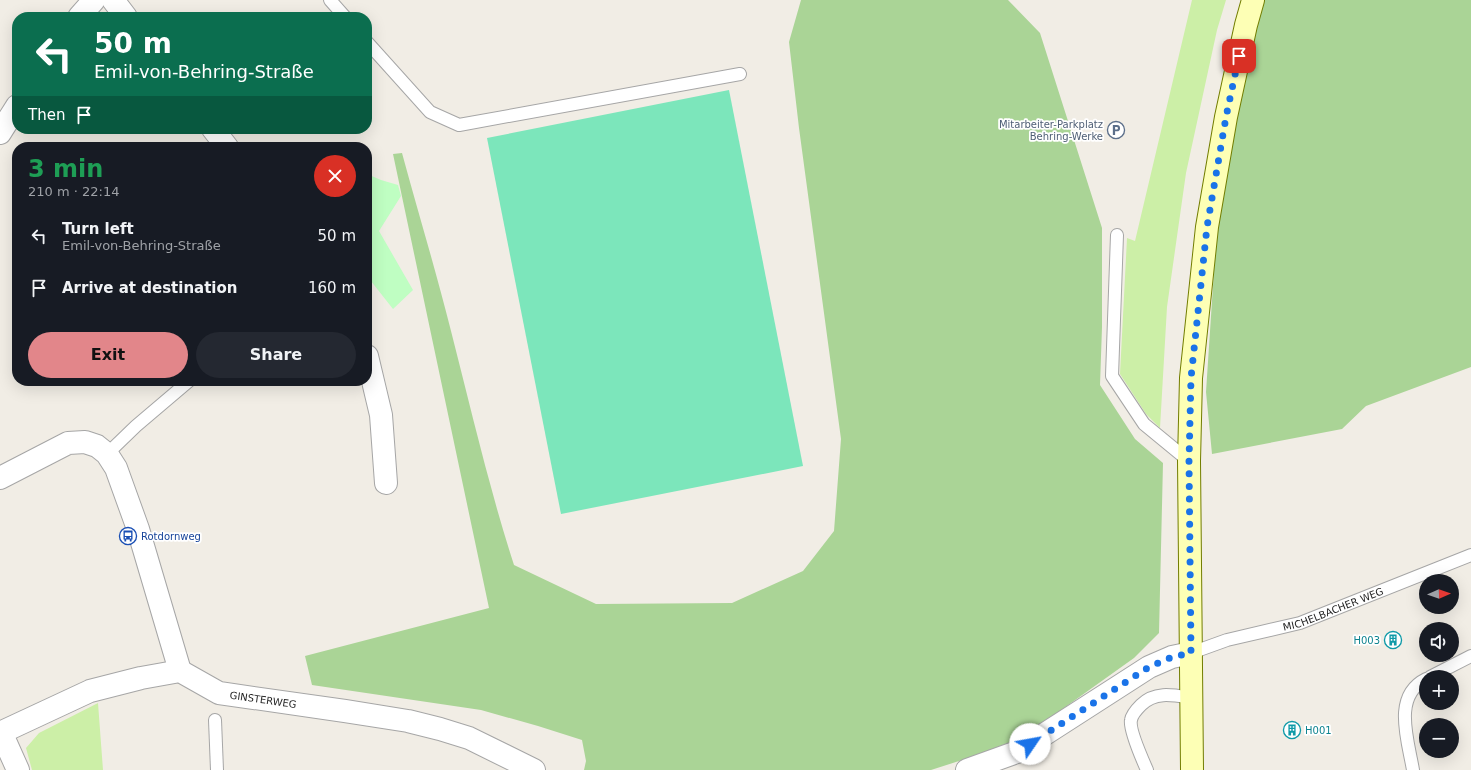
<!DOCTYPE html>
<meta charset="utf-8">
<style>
:root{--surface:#171b24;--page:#242831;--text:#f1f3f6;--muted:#9ea1a6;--accent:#e2868a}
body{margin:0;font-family:"DejaVu Sans",sans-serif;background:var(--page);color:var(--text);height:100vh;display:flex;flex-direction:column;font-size:15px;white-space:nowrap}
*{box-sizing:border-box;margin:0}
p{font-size:13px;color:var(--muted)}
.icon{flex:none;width:22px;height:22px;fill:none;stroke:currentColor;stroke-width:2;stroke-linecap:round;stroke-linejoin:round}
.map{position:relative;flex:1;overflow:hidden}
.details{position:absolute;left:12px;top:142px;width:360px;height:244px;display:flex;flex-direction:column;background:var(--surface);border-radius:16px;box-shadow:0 4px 16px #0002}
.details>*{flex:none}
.hud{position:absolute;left:12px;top:12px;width:360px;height:122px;border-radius:16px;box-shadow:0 4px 16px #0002;background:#0b6e4f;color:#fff;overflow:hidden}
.needle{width:26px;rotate:88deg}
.controls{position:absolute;left:1419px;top:574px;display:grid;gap:8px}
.controls a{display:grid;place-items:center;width:40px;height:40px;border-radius:50%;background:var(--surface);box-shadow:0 4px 16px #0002;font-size:20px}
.pin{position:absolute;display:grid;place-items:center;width:34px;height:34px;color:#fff;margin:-17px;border-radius:8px;box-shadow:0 2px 6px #0006}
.me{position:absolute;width:44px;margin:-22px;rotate:57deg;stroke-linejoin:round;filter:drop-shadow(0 0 3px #0008)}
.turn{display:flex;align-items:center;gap:14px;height:84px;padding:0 16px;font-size:18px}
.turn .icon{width:52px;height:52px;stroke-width:2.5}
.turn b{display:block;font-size:28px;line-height:34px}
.then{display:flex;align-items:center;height:38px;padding:0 16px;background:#0003;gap:8px;font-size:15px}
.round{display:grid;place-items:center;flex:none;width:42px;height:42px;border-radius:21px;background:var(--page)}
.headline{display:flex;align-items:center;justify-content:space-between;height:68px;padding:0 16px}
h1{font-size:24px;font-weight:700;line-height:30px;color:#1e9e55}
.primary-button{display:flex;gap:8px;margin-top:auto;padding:8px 16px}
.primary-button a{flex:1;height:46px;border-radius:24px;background:var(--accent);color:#111;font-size:16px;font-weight:700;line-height:46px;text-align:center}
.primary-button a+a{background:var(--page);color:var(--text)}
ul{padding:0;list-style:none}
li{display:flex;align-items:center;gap:12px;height:52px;padding:0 16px}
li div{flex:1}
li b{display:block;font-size:15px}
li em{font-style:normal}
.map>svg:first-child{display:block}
</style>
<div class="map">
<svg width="1471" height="770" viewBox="0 0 1471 770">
<rect width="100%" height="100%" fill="#f1ede5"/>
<!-- grass -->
<path fill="#ccefa7" d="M1192,0H1226L1217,30L1186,173L1167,307L1160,428L1146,414L1120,374L1127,238L1135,241Z
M98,703L103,770H32L26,748L39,733Z"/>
<!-- forest -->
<path fill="#aad496" d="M801,0H1008L1040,33L1102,228V327L1100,385L1135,439L1163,463L1159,633L1134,658L1015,743L931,770H584L586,761L582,740L538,726L481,710L312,685L305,656L489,608L393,154L402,153C418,212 436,271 451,331C471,409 489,488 514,565L596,604L732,603L803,571L834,531L841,439L799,128L789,42Z
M1263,0H1471V367L1366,406L1342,429L1212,454L1206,392L1216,240L1232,117Z"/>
<!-- park -->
<path fill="#bffec2" d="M367,174L381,180L398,185L401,196L379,231L413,290L393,309L367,276V250L371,246L367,241Z"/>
<!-- pitch -->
<path fill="#7ce6bb" d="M729,90L803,466L561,514L487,138Z"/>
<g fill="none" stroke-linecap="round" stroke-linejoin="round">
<!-- lane casing -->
<g stroke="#a6a6a6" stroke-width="14">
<g id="lane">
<path d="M330,0L345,17"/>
<path d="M367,42L430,112L459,125L740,74"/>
<path d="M1117,235L1112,376L1144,424L1189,461"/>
<path d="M107,454L136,426L189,381"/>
<path id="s1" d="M1191,653L1227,640L1300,623L1471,555"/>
<path d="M1430,677L1471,656"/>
<path d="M215,720L217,770"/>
<path d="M1147,770C1143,761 1129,729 1131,720C1132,714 1137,709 1141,705C1155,691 1173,695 1191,698"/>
<path d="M1413,770C1408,740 1392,696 1426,679"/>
</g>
</g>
<!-- street casing -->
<g stroke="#a6a6a6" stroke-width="24">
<g id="street">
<path d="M113,0L126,17"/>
<path d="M79,17L94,0"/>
<path d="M213,129L227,147"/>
<path d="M0,133L17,106"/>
<path d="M367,356L381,415L386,483"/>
<path d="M0,478L68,443L85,442L97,446L107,454L116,468L138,529L180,671"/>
<path d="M1,732L18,770"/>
<path id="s2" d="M0,733L90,691L141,678L180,671L219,693L345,711L408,721L440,729L469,738L534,770"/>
<path d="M967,770L1017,752L1149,667L1172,657L1191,653"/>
</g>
</g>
<!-- secondary casing -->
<g stroke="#727d00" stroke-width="24">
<path id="secondary" d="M1192,770L1189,461L1191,378L1207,227L1226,117L1246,25L1253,0"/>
</g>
<!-- lane -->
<use href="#lane" stroke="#fff" stroke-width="12"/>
<!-- street -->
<use href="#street" stroke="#fff" stroke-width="22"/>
<!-- secondary -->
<use href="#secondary" stroke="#fdffb5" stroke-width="22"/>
</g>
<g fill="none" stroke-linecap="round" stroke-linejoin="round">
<!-- route -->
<path stroke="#1a73e8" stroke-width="7" stroke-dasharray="0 12.6" d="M1030,744L1149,667L1172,657L1191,653L1189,461L1191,378L1207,227L1226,117L1239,56"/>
</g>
<!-- icons -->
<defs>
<g id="parking-ring" transform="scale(0.9)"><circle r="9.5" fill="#fff" stroke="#5c6f8a" stroke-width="1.5"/><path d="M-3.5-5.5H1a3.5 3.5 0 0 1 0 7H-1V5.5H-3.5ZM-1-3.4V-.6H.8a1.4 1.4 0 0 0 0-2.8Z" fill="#5c6f8a"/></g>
<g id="bus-ring" transform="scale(0.9)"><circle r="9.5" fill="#fff" stroke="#1a4fb4" stroke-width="1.5"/><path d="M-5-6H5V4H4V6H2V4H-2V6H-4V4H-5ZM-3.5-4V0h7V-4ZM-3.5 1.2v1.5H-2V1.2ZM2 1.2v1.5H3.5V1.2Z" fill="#1a4fb4"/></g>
<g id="building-ring" transform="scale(0.9)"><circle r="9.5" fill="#fff" stroke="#0f9aa8" stroke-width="1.5"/><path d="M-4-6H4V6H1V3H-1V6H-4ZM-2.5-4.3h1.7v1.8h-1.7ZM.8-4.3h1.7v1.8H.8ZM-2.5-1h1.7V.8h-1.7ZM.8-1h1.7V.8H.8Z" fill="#0f9aa8"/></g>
</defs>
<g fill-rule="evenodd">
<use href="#parking-ring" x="1116" y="130"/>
<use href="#bus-ring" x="128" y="536"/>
<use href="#building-ring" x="1393" y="640"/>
<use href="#building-ring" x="1292" y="730"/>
</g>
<g text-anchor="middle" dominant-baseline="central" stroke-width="3.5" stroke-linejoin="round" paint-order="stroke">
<!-- service labels -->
<g font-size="10" fill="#4e5e75" stroke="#fff" text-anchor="end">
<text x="1103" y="124">Mitarbeiter-Parkplatz<tspan x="1103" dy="12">Behring-Werke</tspan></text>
</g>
<!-- transit labels -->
<g font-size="10" fill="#164399" stroke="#fff" text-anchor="start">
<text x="141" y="536">Rotdornweg</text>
</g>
<!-- street labels -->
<g font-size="10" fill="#1f1f1f" stroke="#fff">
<text stroke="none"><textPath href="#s1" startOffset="149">MICHELBACHER WEG</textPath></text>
<text stroke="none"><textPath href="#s2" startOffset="281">GINSTERWEG</textPath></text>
</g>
<!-- culture labels -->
<g font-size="10" fill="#0d838f" stroke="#fff" text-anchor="end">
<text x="1380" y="640">H003</text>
<text x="1305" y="730" text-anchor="start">H001</text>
</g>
</g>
</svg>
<div class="controls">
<a><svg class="needle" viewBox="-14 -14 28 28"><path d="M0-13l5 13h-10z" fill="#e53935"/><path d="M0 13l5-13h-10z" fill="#9ea1a6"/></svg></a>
<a><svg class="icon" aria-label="sound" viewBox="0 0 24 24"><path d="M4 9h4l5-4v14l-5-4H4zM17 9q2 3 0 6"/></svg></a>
<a>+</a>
<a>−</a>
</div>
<div class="pin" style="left:1239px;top:56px;background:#d93025"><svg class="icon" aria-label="arrive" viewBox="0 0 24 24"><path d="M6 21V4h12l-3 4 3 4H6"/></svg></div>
<svg class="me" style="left:1030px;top:744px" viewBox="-20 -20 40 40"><circle r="19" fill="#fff"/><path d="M0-13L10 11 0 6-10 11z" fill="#1a73e8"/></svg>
<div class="hud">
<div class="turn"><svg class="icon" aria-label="left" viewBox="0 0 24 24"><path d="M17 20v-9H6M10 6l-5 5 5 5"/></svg><div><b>50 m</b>Emil-von-Behring-Straße</div></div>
<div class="then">Then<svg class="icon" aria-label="arrive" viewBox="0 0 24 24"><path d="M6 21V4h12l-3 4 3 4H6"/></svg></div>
</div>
<section class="details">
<div class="headline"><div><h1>3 min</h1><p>210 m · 22:14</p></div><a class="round" style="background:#d93025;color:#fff"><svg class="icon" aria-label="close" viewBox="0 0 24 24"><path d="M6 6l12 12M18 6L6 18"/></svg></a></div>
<ul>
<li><svg class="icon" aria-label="left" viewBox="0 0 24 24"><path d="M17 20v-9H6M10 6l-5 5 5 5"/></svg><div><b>Turn left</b><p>Emil-von-Behring-Straße</p></div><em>50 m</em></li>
<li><svg class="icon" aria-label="arrive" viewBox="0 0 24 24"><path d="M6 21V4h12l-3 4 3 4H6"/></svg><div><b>Arrive at destination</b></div><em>160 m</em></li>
</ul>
<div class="primary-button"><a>Exit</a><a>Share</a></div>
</section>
</div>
